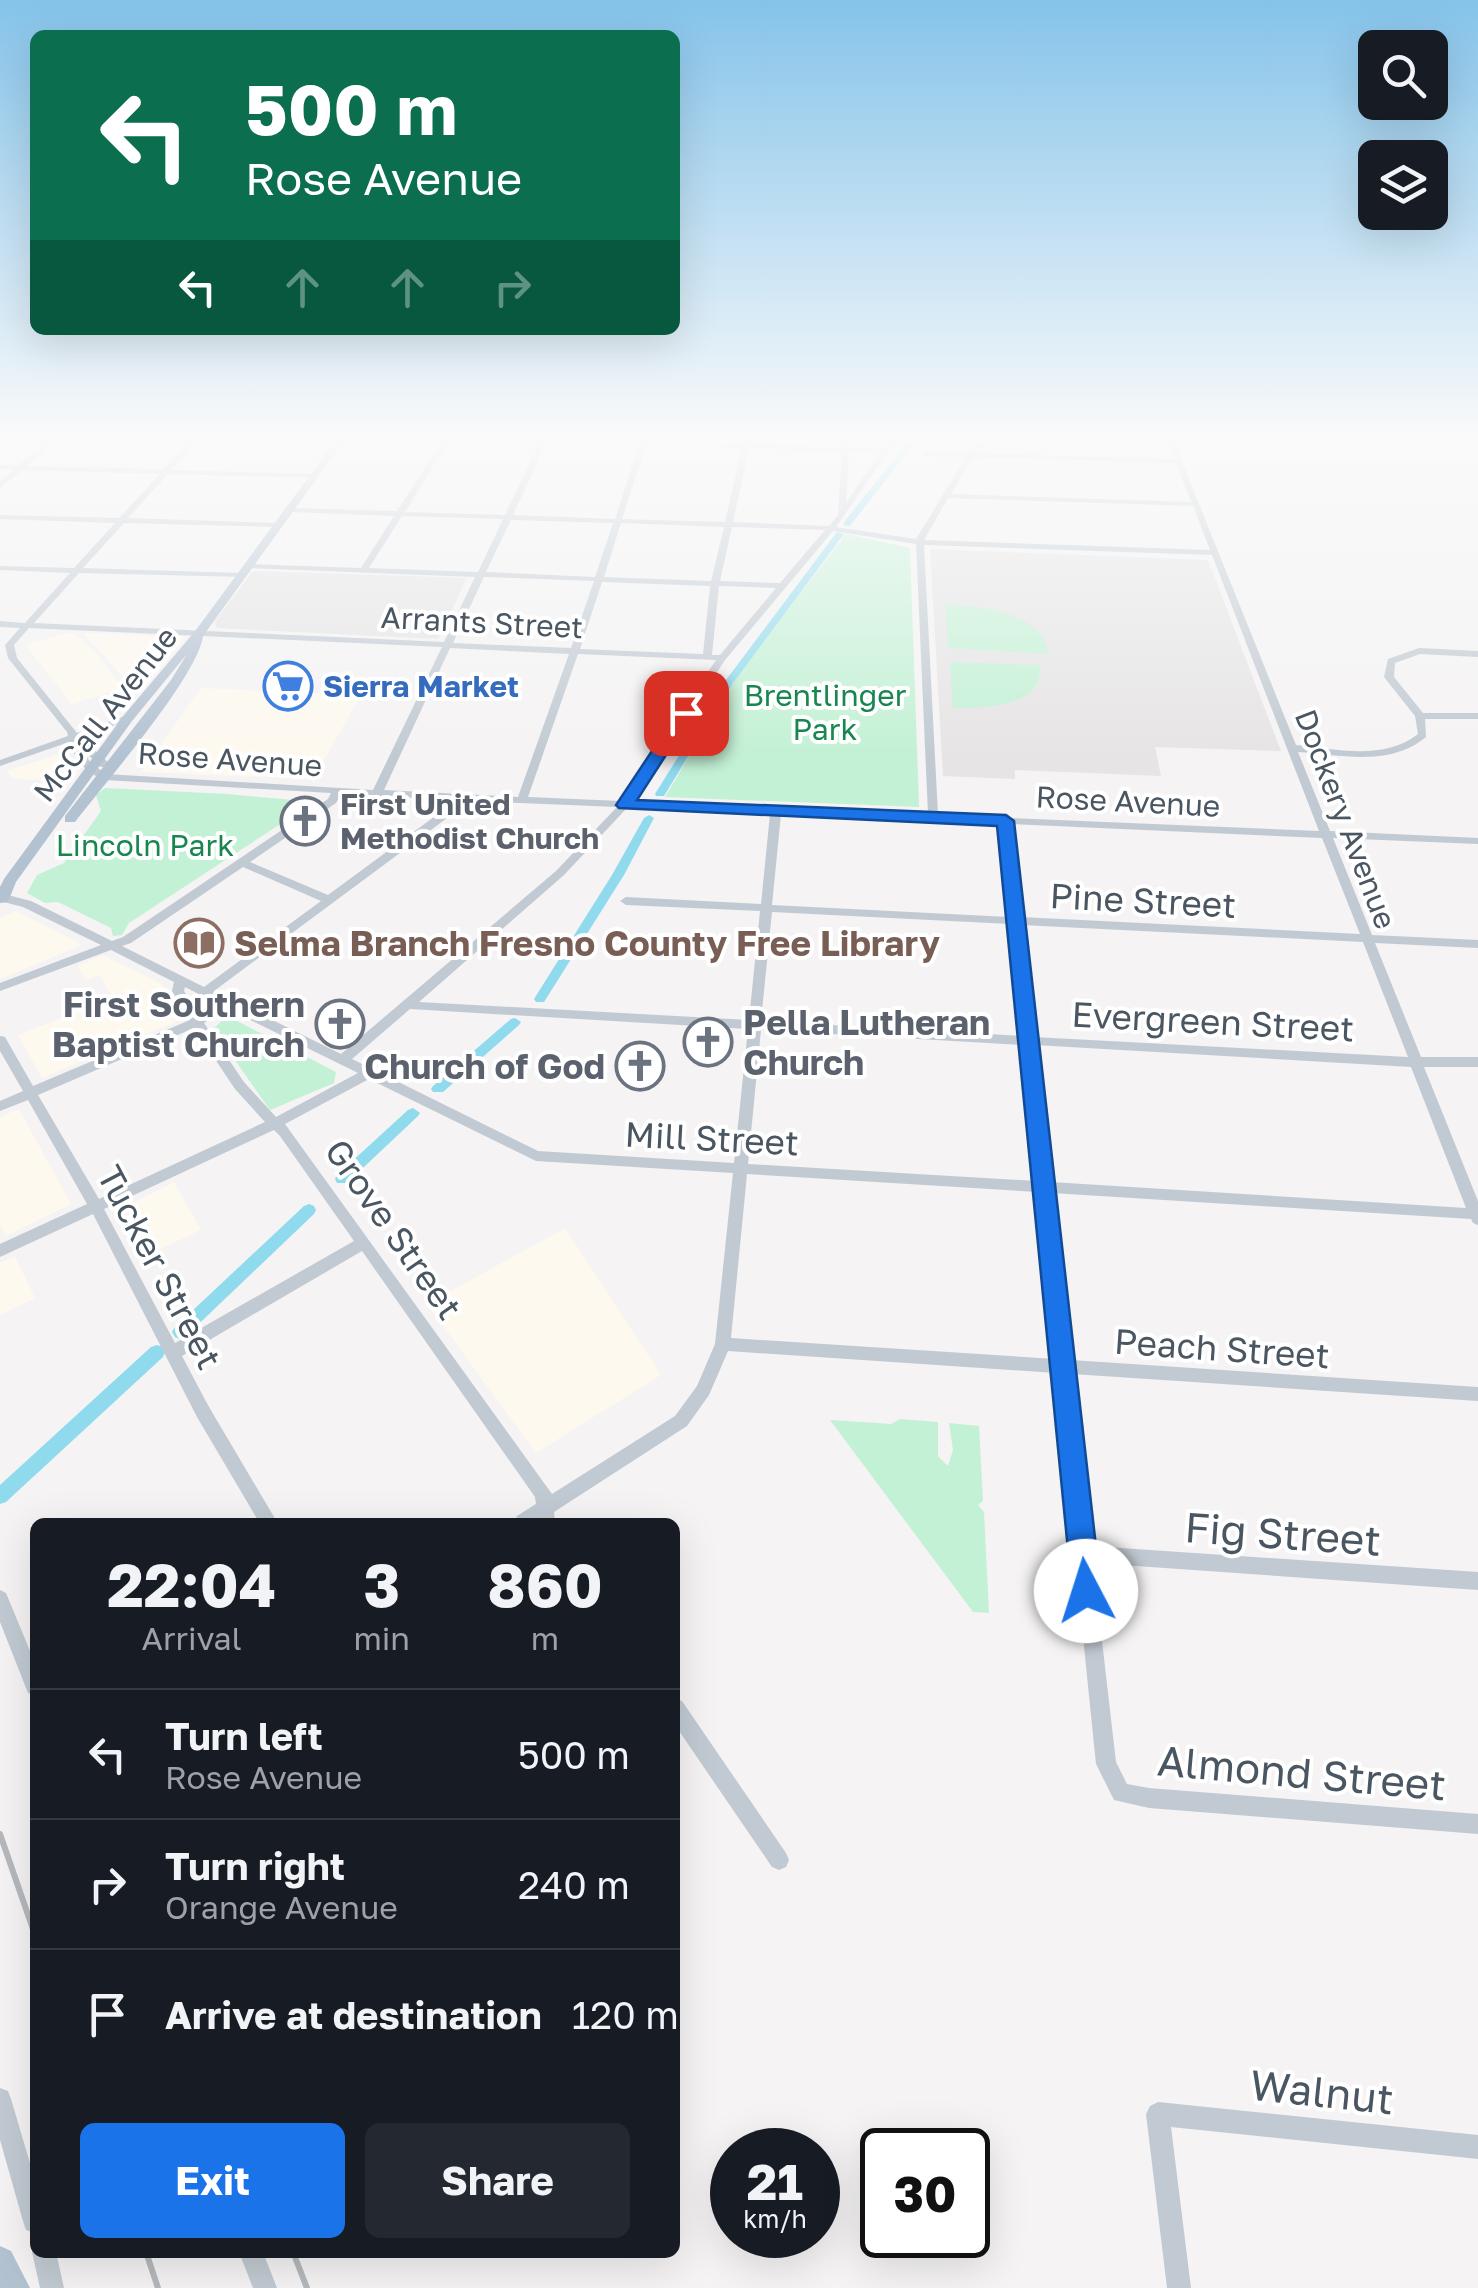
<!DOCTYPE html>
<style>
:root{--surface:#171b24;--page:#242831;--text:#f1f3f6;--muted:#9ea1a6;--line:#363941;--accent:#1a73e8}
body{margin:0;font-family:"Golos Text",sans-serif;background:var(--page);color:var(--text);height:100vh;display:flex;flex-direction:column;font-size:38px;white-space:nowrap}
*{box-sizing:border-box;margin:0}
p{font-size:32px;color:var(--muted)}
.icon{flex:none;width:55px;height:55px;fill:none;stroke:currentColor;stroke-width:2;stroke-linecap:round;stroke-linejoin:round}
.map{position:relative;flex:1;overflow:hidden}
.details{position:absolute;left:30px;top:1518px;width:650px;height:740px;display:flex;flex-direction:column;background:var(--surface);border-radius:15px;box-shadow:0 10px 40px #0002}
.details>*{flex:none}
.guide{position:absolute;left:30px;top:30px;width:650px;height:305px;border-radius:15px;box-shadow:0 10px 40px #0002;background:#0b6e4f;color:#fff;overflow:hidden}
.controls{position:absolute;left:1358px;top:30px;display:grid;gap:20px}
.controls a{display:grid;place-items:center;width:90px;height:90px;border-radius:15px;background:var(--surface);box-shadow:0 10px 40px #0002;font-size:50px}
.speed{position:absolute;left:710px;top:2128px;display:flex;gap:20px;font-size:50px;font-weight:700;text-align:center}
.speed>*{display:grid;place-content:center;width:130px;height:130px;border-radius:50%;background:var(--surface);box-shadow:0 10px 40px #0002;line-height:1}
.speed small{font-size:25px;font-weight:400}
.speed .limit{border:5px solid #111;border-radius:15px;background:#fff;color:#111}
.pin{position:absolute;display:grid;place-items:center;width:85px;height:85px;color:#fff;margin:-42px;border-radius:20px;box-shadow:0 5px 15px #0006}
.me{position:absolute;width:110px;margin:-55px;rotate:355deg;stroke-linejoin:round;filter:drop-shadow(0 0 8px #0008)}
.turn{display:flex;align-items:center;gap:35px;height:210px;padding:0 50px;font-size:45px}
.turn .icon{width:130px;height:130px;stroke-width:2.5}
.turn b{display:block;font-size:70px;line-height:85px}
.lanes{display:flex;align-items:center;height:95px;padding:0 50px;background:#0003;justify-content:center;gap:50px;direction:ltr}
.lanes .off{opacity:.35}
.eta{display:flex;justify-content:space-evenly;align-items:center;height:170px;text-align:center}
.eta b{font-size:60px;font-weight:700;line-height:70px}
.action{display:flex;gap:20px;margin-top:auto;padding:20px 50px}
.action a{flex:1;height:115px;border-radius:15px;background:var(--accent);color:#fff;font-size:40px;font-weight:700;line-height:115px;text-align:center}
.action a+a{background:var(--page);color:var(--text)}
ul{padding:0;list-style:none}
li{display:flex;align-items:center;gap:30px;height:130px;padding:0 50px;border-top:2px solid var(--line)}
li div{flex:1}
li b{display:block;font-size:38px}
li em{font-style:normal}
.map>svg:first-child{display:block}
</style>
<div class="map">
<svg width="1478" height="2288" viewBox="0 0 1478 2288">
<rect width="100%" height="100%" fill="#f5f3f3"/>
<!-- commercial -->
<path fill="#fdf9ef" d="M67,633H74L95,652L123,688L72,704L25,645Z
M83,633L138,635L187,637L139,694Z
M201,688L268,691L361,695L313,779L141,772Z
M63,753L78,773L72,781L13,779L7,771Z
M16,911L78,942L80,946L0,979V918Z
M103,955L160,983L185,1018L42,1078L18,1035L112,998L100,975L86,980L77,966Z
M19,1109L71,1204L6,1236L0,1223V1117Z
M174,1182L201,1230L154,1252L130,1204Z
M565,1228L661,1375L536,1453L427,1304Z
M15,1257L35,1298L0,1315V1263Z"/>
<!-- education -->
<path fill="#e6e4e5" d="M930,549L1208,560L1281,751L1155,747L1161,776L1015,770V779L943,776Z
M253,571L353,574L467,578L438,639L216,628L215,621Z"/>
<!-- green -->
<path fill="#c3f1d5" d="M846,534L910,548L919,807L665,797L739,673Z
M946,605C980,605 1042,612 1049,654L948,648Z
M954,662L1039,665C1047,707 982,709 953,708L950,664Z
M105,788L227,794L314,802L129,923L122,935L113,936L111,928L58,902L45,903L27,893L37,875L64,863L101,811L96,795Z
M225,1018H231L336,1072L334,1083L270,1110L213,1029Z
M900,1419L938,1422V1456L948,1466L953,1450L949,1423L979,1426L983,1501L978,1505L984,1512L989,1613L973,1612L830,1420L891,1424Z"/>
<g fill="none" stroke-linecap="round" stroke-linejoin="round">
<!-- canal -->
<path fill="#90daee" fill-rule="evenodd" d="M912,437H919L850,526H844V522Z
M837,532L844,534L733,683L664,796H656L655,794L726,680Z
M649,815L654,818L624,875L544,1002H536L534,999L612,875L644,818Z
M515,1018L521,1022L519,1025L443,1092H433L431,1089L433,1086L511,1019Z
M413,1108L420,1113L418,1116L347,1183H337L335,1179L337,1175L408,1110Z
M309,1204L314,1206L316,1210L314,1214L185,1337L180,1339L175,1337L172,1332L175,1327L304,1206Z
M157,1345L163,1347L165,1352L163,1357L6,1502L0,1504V1485L151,1347Z"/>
<!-- minor -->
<path fill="#c1cad2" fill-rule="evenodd" d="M51,437H58L27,466L164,469L193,437H200L171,470L315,474L319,476L315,478L168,474L128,518L278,523L282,525L278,527L124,523L83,568L241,573H244V577L79,573L34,623L444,642L475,577L247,568L243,566L247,564L361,568L394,516L290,512L286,510L290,508L397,511L445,437H451L405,512L505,515L540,441L473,439L470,437L640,441L642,437H648L647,441L743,444L745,437H751L750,444L842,447L843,437H849V448L883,449L896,437H903L888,452L836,527L916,539L966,457L926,456H923V452L969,453L986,437H993L977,453L1174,459L1166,437H1172L1296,745C1336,749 1384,761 1418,734L1415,716L1384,677L1388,659L1419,648L1478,651V657L1420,654L1395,663L1394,677L1423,713H1478V719H1425L1426,737C1390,767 1342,755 1298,752L1330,831L1478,838V844L1333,838L1372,935L1478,940V948L1375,943L1421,1057H1478V1067H1424L1478,1201V1225L1473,1223L1471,1219L1052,1193L1071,1360L1478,1387V1401L1072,1374L1091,1546L1478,1572V1590L1093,1563L1116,1762L1127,1784L1149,1788L1478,1814V1834L1149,1808L1114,1800L1096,1764L1056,1373L728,1351L709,1395L687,1426L554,1512L555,1522H515L517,1516L536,1504L535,1497L362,1251L182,1356L209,1407L277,1522H259L197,1417L93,1214L0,1257V1244L87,1204L28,1100L0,1111V1101L23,1091L0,1051V1036L5,1037L33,1086L190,1020L172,991L174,982L111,950L0,991V983L101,945L23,907L0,901V893L31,901L112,941L123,937L328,799L331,793L104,780C86,773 75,760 69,742L0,766V760L68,736L67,732L8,658L5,645L20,628L0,627V621L25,623L70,573L0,570V566L74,568L115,523L0,519V515L119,518L160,474L22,470L0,488V482L14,470L0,469V465H19ZM547,442L639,445L615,519L513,515ZM646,445L742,448L725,522L622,519ZM749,448L842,452L838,515L829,526L733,522ZM849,452L880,453L846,503ZM973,457L1176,463L1191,502L951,494ZM948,498L1193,506L1210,550L924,540ZM402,516L503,519L478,572L369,568ZM511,520L613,523L595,577L486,572ZM621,523L724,527L711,581L604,577ZM732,527L825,530L780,583L720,581ZM833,531L916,544L928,814L631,802L725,660ZM924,545L1212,555L1319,831L938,815ZM484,577L594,581L571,648L453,643ZM602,582L710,586L703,654L580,649ZM719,586L776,588L720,655H712ZM29,628L442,647L373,790L106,774L90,762L81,748L101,767H109V763L81,738L133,718L125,716L77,733L17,658L14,645ZM450,648L569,654L518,797L384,790ZM578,654L716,660L621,801L528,797ZM341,794L457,800L328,895L250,862L336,803ZM470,801L617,807L556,871L341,1054L214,991ZM627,808L770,814L761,904L626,897L620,901L626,905L760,911L749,1020L419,1002L564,875ZM781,814L1000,824L1009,917L772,905ZM1011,824L1322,838L1360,934L1021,917ZM243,867L321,901L204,987L122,946L131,943ZM772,912L1010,924L1022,1036L761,1021ZM1022,925L1363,942L1408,1057L1034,1037ZM185,987L216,1003L199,1015L184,991ZM226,1008L358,1073L276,1117L244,1082L204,1023ZM410,1009L748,1029L734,1163L538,1151L352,1059ZM194,1028L235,1089L265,1122L99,1199L38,1095ZM761,1030L1023,1045L1037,1181L748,1164ZM1035,1045L1411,1067L1466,1208L1051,1182ZM369,1079L536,1161L733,1173L715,1344L697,1386L675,1416L552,1494L285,1124ZM274,1130L280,1136L354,1241L175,1343L104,1209ZM747,1174L1038,1192L1055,1359L731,1338Z
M0,1590L6,1593L35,1663V1695L28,1693L0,1622Z
M675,1698L682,1701L786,1853L789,1860L786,1867L779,1870L772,1867L675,1725Z
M0,2088L8,2091L11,2099L35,2180V2233L26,2230L23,2221L0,2140Z
M1158,2102L1478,2135V2159L1171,2127L1191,2288H1167L1146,2114L1150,2106Z
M35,2244V2252H56L64,2288H40L32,2252Z
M239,2252H263L277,2288H253Z"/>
<!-- major -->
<path fill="#b3c2d1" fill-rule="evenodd" d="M338,437H347L203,636C198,676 104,784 75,822H65V816L171,680L187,654L132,721L16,882L8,902L0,903V887L4,879L124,715L196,630Z
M0,2246L11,2251L30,2288H0Z"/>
<!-- rail -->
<path stroke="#b5b8bd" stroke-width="6" d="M0,1834L35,1935
M146,2252L158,2288
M293,2252L307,2288"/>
</g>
<!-- sky -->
<linearGradient id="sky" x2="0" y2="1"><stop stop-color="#85c3ea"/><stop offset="0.58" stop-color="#fafafa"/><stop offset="1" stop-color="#fafafa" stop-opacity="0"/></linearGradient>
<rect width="1478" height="757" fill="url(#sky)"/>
<!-- route -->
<path fill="#1a73e8" stroke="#114b97" stroke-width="2.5" d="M686,708L693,713L637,800L1006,815L1014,821L1101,1591L1097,1602L1086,1606L1076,1602L1072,1591L997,826L619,808L616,805L680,709Z"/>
<!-- icons -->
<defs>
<g id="supermarket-ring" transform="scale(2.5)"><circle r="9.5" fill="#fff" stroke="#3f7fe0" stroke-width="1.5"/><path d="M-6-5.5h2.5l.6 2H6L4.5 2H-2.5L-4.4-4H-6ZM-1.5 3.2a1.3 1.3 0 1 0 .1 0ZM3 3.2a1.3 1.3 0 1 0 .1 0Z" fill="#3f7fe0"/></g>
<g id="church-ring" transform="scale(2.5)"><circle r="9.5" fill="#fff" stroke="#6b7280" stroke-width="1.5"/><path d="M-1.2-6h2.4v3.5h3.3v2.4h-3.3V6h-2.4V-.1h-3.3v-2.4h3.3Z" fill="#6b7280"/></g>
<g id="library-ring" transform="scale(2.5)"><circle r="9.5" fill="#fff" stroke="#8d6e63" stroke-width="1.5"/><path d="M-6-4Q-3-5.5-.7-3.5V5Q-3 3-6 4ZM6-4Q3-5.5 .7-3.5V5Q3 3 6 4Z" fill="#8d6e63"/></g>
</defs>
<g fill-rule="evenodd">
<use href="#supermarket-ring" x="288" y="686"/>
<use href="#church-ring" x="305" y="821"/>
<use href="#library-ring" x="199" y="943"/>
<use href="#church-ring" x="340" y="1024"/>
<use href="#church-ring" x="708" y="1042"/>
<use href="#church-ring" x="640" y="1066"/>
</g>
<g text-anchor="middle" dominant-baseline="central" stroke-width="8" stroke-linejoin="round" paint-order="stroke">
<!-- far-street labels -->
<g font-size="30" fill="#4a5661" stroke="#fff">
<text transform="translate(482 622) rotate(3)">Arrants Street</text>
<text transform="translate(105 714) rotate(-52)">McCall Avenue</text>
<text transform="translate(230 759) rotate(4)">Rose Avenue</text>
<text transform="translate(1128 801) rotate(3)">Rose Avenue</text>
<text transform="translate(1346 819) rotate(69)">Dockery Avenue</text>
</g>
<!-- far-shop labels -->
<g font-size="30" font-weight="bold" fill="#366cbe" stroke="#fff" text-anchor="start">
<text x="323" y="686">Sierra Market</text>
</g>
<!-- far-park labels -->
<g font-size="30" fill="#17864f" stroke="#fff">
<text x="825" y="695">Brentlinger<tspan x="825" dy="34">Park</tspan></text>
<text x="145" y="845">Lincoln Park</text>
</g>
<!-- far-worship labels -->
<g font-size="30" font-weight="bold" fill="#5b616d" stroke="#fff" text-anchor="start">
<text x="340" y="804">First United<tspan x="340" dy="34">Methodist Church</tspan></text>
</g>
<!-- street labels -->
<g font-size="35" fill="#4a5661" stroke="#fff">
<text transform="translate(1143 900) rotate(3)">Pine Street</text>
<text transform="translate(1213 1021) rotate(3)">Evergreen Street</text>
<text transform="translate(712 1138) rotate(3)">Mill Street</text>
<text transform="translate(394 1229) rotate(55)">Grove Street</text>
<text transform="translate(160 1267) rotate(62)">Tucker Street</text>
<text transform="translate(1222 1348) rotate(4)">Peach Street</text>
</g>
<!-- education labels -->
<g font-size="35" font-weight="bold" fill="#785e54" stroke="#fff" text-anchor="start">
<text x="234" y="943">Selma Branch Fresno County Free Library</text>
</g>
<!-- worship labels -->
<g font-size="35" font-weight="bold" fill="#5b616d" stroke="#fff" text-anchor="end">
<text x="305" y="1004">First Southern<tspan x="305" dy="40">Baptist Church</tspan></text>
<text x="743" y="1022" text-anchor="start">Pella Lutheran<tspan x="743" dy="40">Church</tspan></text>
<text x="605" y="1066">Church of God</text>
</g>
<!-- near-street labels -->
<g font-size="42" fill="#4a5661" stroke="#fff">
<text transform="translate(1283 1533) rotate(4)">Fig Street</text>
<text transform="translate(1302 1772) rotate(5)">Almond Street</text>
<text transform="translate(1322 2091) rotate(6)">Walnut</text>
</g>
</g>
</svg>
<div class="controls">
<a><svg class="icon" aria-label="search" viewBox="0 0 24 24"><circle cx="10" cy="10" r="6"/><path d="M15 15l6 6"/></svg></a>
<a><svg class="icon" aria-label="layers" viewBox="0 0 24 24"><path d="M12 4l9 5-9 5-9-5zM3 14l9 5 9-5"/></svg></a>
</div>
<div class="speed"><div>21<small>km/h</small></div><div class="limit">30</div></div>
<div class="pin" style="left:686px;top:713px;background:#d93025"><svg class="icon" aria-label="arrive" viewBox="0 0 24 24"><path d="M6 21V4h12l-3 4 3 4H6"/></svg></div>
<svg class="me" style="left:1086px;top:1591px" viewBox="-20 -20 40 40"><circle r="19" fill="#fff"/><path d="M0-13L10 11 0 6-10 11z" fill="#1a73e8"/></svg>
<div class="guide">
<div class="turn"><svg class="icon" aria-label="left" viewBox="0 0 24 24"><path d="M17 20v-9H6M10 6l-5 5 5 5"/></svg><div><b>500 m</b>Rose Avenue</div></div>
<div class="lanes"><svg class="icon" aria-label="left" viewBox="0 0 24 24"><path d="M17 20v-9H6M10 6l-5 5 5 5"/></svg><svg class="icon off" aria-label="ahead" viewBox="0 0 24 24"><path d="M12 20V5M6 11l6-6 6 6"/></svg><svg class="icon off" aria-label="ahead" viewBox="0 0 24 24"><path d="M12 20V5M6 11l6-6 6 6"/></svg><svg class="icon off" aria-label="right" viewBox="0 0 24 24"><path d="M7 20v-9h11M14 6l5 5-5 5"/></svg></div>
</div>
<section class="details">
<div class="eta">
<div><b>22:04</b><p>Arrival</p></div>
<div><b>3</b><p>min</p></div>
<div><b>860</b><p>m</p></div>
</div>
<ul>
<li><svg class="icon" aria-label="left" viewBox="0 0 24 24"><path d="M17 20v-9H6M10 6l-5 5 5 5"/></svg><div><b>Turn left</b><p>Rose Avenue</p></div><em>500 m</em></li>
<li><svg class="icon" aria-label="right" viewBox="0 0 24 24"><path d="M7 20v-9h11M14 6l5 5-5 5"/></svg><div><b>Turn right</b><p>Orange Avenue</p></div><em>240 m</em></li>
<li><svg class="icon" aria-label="arrive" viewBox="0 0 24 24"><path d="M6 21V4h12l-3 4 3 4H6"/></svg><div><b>Arrive at destination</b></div><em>120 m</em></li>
</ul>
<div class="action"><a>Exit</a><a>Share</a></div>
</section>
</div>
